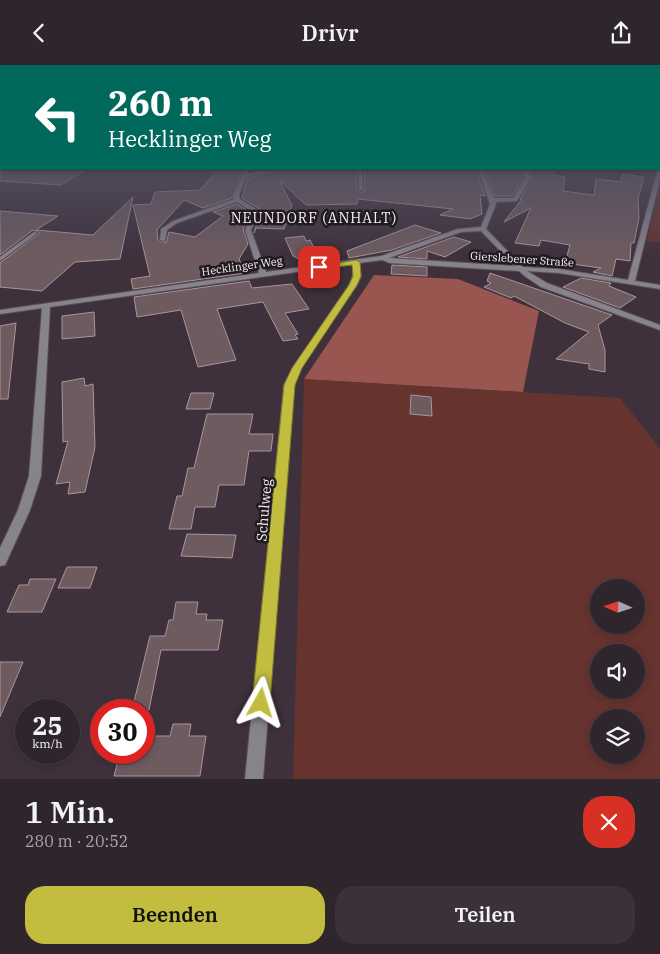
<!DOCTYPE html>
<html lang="de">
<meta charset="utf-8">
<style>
:root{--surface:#2e252d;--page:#3a3139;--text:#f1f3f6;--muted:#a7a5aa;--line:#494249;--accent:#c2bd3f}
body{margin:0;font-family:"IBM Plex Serif",serif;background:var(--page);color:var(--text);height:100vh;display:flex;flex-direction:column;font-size:19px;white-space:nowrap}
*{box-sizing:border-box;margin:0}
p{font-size:16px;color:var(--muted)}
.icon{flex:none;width:28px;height:28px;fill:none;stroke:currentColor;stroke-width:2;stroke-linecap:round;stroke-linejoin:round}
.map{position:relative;height:714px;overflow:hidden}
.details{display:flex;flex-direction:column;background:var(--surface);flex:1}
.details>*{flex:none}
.top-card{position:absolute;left:0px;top:0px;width:660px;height:105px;box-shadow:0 2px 8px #0003,0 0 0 1px var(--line);background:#00695c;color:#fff;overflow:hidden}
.needle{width:32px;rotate:273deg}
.controls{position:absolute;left:590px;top:514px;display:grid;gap:10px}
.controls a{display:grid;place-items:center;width:55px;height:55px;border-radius:50%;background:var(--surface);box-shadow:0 2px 8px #0003,0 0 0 1px var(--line);font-size:25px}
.speed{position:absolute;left:15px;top:634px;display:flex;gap:10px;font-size:25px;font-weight:700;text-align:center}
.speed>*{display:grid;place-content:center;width:65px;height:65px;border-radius:50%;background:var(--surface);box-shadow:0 2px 8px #0003,0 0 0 1px var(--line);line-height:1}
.speed small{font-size:12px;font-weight:400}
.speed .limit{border:8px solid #d22;background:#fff;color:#111}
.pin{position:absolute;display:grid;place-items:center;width:42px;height:42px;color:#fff;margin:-21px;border-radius:10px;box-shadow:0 2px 8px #0006}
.me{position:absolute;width:55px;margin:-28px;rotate:6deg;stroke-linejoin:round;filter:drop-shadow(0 0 4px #0008)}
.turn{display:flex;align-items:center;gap:18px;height:105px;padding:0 25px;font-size:22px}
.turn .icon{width:65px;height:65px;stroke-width:2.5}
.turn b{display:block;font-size:35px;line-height:42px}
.round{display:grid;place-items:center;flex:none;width:52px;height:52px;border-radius:20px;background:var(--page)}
.overview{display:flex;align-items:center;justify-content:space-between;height:85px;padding:0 25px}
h1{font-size:30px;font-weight:600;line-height:38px}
.action{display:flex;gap:10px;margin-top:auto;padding:10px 25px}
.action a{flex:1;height:58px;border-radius:20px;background:var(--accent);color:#111;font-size:20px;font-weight:600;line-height:58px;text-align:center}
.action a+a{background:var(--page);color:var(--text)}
header{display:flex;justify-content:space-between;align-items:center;height:65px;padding:0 25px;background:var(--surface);font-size:22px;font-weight:600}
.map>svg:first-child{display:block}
</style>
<header><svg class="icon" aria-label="back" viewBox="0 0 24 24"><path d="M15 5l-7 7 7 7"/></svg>Drivr<svg class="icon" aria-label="share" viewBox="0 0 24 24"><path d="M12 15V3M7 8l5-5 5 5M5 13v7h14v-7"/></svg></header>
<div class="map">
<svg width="660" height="714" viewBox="0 0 660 714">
<rect width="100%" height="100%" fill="#3e313c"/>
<!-- green -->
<path fill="#66332f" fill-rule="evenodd" d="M659,126H660V178L647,176Z
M304,314L620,333L660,383V714H293ZM599,522H636V560H599ZM599,588H636V625H599ZM599,652H636V690H599Z"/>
<!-- forest -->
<path fill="#99554f" d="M374,210L458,214L539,246L523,327L304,314Z"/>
<!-- building -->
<path fill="#6d5b60" stroke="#aa959b" d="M0,104H49L84,106L61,120L0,116Z
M218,104H243L232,133L203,143L184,135L157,165L158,175L166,178L169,167L195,172L223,151L213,147L237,139L251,148L243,164L248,179L239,194L245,208L133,224L131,214L150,211L133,140L151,139L155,127L200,125Z
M282,104H356L357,125L362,128L365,125L364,104H476L485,131L480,130L482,149L470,154L440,150L453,144L358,134L357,139L306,140L279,115L292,140L284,164L256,163L254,168L261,145L242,133L247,114Z
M484,104H522L523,113L512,131H495Z
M530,104H557L553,110L565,112L563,126L594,130L596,114L620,117L623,109L644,112L638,133L639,153L634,178H631L630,196L616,194L612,211L593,207L601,203L565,198L570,180L541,175L539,181L515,178L531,143L504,157L522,134H520L533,114Z
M133,132L120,194L75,197L42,226L0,222V198L40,168L33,165L0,190V146L58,151L36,165L93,170Z
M415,160L441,168L392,185L349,193L347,186Z
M304,171L306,176L310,175L321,197L309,199L293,191L285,173Z
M454,172L471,177L445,192L427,186V194L398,192Z
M392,200L427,202V211L391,209Z
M490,208L612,250L598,260L605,285V307L589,304V299L556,294L589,267L565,258L514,231L511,233L484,222L491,218L487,216Z
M581,213L611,218L609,221L636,232L620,243L563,222Z
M249,216L252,223L292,219L309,244L285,248L298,269L295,270L298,274L283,276L263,237L217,244L236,295L198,302L181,245L137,252L134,232Z
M94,247L95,271L62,274V251Z
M16,258L8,334H0V261Z
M84,313L85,321L93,319L95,382L85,427L68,429L70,417L56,419L68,376L63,377L62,317Z
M191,328H214L210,344H186Z
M411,330L431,332L432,351L410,349Z
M207,349H253L249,369H273L271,386H249L244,420H219L215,442H195L191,464H169L177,431H182L188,403H194Z
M187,469L236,470L232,493L181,491Z
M67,502H97L90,523H58Z
M30,514H56L42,547H7L19,520H28Z
M176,537H198L196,549H207L206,555H223L218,585H161L149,645H132L150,571H165L169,555H173Z
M0,597H23L0,652Z
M173,659H191L189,671H206L200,711H114L120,688H144V671H170Z"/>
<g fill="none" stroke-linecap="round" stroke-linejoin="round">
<!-- service casing -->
<g stroke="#5c4f5a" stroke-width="2">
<path id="service" d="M358,104H362L363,125L361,126L359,125Z
M34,167L38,168L0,196V192Z"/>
</g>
<!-- minor casing -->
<g stroke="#5c4f5a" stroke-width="2">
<path id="minor" d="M660,103V114L635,216L660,220V224L559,208L527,206L547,218L660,260V265L541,222L526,212L519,206L390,198L382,195L359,198L361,211L357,220L301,303L294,320L263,714H245L284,320L293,303L349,220L353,211V199L50,242L41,411L30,445L5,500L0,501V483L18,445L29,411L42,243L0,249V245L259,208L245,165L253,147L237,137L177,158L167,165L165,176L160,175L161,164L173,156L234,134L233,130L245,104H249L247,109L272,104H280L246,112L239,130L240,134L259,146L251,165L266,207L381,191L458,164L481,162L490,139L478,104H482L494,133H513L525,113L524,104H528L531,113L517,136L495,137L496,139L486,164L523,202L559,204L628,215L658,104ZM481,166L515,201L389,193L461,167Z"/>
</g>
<!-- service -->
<use href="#service" fill="#86838b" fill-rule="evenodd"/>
<!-- minor -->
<use href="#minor" fill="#86838b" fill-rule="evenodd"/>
</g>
<!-- sky -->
<linearGradient id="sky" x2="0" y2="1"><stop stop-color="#221b21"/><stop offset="0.48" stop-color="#524e61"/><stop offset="1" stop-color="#524e61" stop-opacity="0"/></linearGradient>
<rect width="660" height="192" fill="url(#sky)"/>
<!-- route -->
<path fill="#c2bd3f" stroke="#7e7b29" d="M356,195L360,197L361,211L357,220L302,303L295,320L270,638L267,645L261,647L254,645L252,638L284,320L292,303L349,220L353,211L352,200L319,204L315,202Z"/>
<g text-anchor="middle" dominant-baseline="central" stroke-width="5" stroke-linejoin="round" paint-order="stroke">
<!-- far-street labels -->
<g font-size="11" fill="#f7eef5" stroke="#211b20">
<text transform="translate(522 194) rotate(4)">Gierslebener Straße</text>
<text transform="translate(242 201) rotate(-8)">Hecklinger Weg</text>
</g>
<!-- far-quarter labels -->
<g font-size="14" letter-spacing="1" fill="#f7eef5" stroke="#211b20">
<text x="314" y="153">NEUNDORF (ANHALT)</text>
</g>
<!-- street labels -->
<g font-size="14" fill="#f7eef5" stroke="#211b20">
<text transform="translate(264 445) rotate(-85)">Schulweg</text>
</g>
</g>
</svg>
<div class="controls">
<a><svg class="needle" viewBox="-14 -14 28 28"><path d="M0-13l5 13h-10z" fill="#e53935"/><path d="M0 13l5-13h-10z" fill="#a7a5aa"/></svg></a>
<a><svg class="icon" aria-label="sound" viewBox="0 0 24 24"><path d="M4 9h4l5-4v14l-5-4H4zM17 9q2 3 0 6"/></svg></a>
<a><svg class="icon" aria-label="layers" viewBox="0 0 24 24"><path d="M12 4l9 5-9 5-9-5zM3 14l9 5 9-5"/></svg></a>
</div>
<div class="speed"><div>25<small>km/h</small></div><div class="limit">30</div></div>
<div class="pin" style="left:319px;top:202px;background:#d93025"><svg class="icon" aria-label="arrive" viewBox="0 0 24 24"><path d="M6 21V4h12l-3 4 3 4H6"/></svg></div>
<svg class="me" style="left:261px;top:638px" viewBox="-20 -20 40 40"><path d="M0-17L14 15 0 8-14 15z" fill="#c2bd3f" stroke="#fff" stroke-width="4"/></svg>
<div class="top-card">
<div class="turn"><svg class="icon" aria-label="left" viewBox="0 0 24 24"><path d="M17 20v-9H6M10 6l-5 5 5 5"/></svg><div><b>260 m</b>Hecklinger Weg</div></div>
</div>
</div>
<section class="details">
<div class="overview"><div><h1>1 Min.</h1><p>280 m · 20:52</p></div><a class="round" style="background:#d93025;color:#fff"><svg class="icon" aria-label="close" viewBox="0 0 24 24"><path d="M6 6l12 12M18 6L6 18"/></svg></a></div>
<div class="action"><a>Beenden</a><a>Teilen</a></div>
</section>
